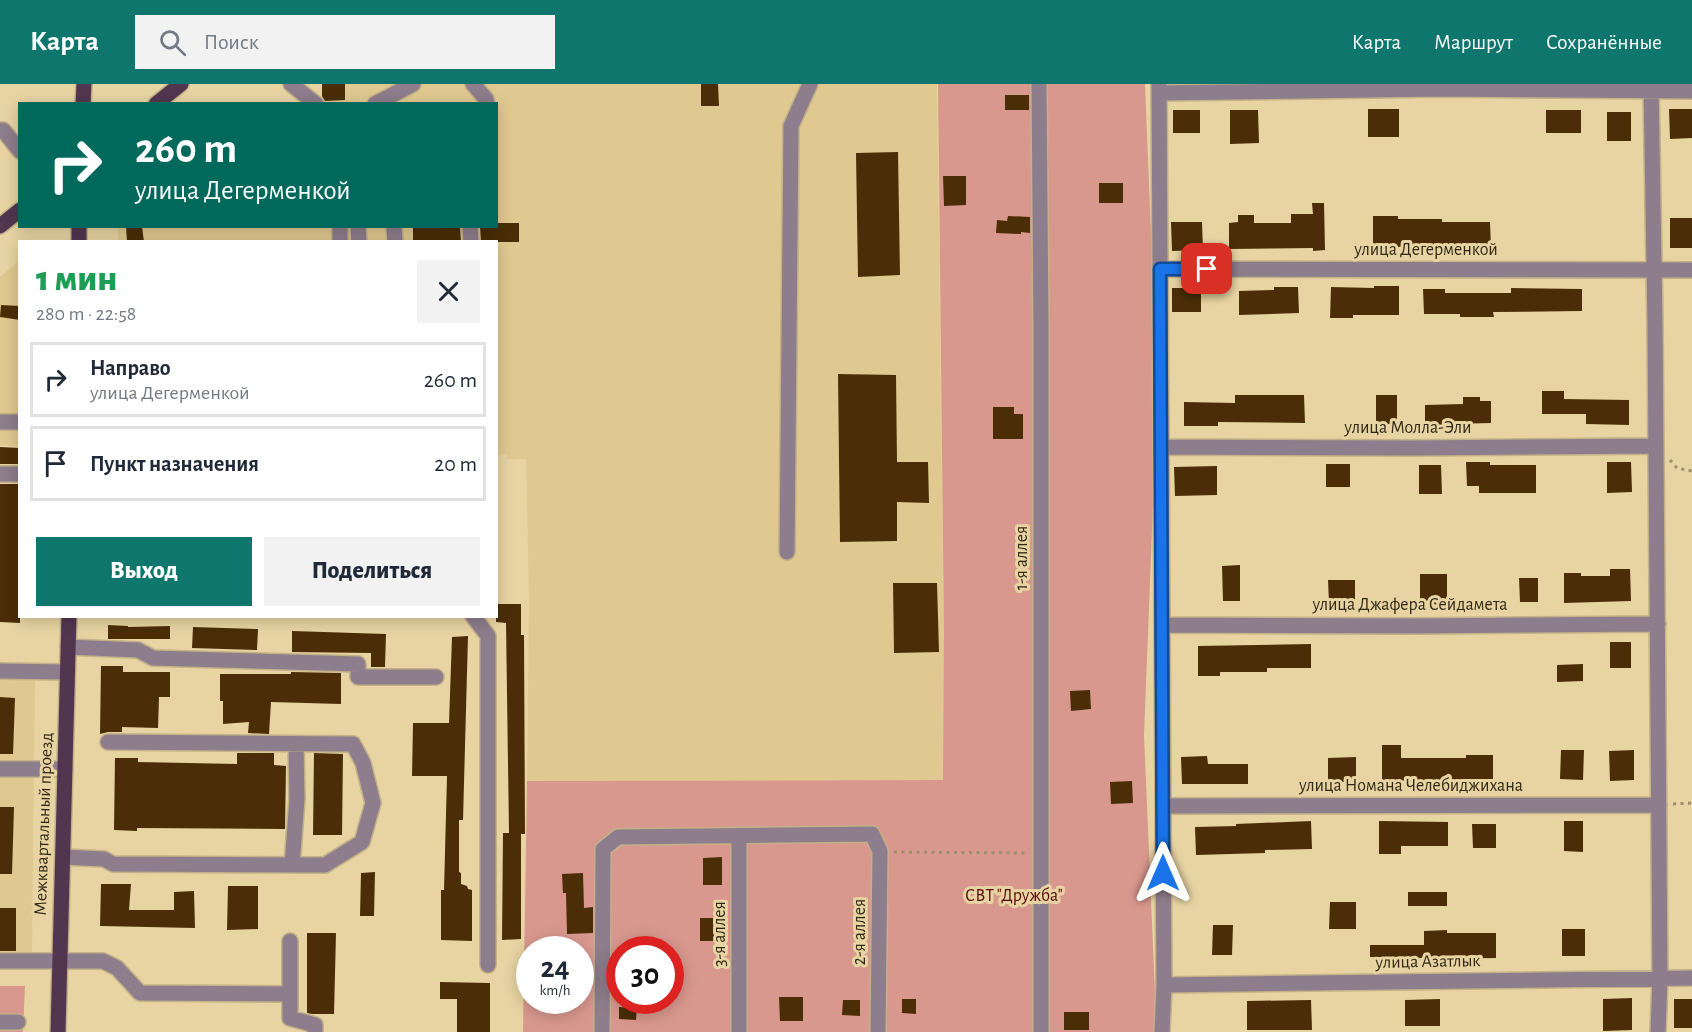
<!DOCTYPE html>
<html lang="ru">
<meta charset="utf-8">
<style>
:root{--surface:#fff;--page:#f2f2f3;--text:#1f2937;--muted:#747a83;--line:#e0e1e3;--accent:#0f766e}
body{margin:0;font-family:"Alegreya Sans",sans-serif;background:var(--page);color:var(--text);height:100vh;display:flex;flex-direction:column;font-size:22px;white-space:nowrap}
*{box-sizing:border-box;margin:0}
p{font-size:20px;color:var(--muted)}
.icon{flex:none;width:33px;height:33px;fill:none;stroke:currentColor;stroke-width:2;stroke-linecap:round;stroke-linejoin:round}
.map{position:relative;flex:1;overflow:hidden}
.drawer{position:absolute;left:18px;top:156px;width:480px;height:378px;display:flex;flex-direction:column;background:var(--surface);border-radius:0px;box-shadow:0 3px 15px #0003}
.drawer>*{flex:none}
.top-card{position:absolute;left:18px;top:18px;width:480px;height:126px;border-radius:0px;box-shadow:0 3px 15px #0003;background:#00695c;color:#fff;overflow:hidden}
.speed{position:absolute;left:516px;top:852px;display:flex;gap:12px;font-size:30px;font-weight:700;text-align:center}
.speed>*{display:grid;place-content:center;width:78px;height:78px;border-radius:50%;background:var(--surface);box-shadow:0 3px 15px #0003;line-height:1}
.speed small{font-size:15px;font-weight:400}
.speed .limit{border:9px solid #d22;background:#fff;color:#111}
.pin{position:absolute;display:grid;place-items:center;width:51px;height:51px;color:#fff;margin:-26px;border-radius:12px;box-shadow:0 3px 9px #0006}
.me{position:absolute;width:66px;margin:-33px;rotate:0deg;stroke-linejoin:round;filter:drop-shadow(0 0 4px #0008)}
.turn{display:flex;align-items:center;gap:21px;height:126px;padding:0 18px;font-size:27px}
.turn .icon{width:78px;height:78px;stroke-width:2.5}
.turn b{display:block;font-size:42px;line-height:51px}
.round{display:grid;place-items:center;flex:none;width:63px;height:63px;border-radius:0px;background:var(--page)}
.overview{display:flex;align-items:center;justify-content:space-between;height:102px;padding:0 18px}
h1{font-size:36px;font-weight:800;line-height:45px;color:#1e9e55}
.action{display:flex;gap:12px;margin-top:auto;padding:12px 18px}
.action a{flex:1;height:69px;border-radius:0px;background:var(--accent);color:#fff;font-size:24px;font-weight:800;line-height:69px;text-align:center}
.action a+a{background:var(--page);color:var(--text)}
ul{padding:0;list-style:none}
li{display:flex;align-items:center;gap:18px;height:75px;margin:0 12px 9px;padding:0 6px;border:3px solid var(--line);border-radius:0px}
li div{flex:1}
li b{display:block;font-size:22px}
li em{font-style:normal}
header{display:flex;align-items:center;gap:36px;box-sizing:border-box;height:84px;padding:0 30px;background:var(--accent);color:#fff}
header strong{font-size:28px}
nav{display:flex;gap:33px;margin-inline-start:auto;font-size:21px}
.search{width:420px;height:54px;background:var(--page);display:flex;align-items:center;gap:15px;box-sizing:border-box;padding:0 21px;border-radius:0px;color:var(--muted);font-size:22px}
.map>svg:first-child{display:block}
</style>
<header>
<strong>Карта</strong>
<div class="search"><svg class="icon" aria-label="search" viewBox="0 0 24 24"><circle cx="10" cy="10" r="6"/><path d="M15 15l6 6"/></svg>Поиск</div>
<nav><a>Карта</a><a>Маршрут</a><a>Сохранённые</a></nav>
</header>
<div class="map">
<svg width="1692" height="948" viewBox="0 0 1692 948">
<rect width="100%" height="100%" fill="#e8d4a3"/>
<!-- built -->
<path fill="#e0c990" d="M322,0H937L944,550V696L527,697L529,516L526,375H507V370L497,371L496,158H118V142H496V20L323,19L325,17H322Z
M19,177V362L0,361V193Z
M0,595H35L32,874H0Z"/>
<!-- green -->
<path fill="#d9988e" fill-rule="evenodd" d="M938,0H1145L1152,174L1154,396L1144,651L1155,909L1154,948H523L527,697L943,696L944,550ZM530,866H580V916H530ZM620,866H670V916H620Z
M0,902H25L23,948H0Z"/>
<!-- building -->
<path fill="#4b2e08" d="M322,0H345V16L325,17L322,12Z
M701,0H718L719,22H701Z
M1005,11H1029V26H1005Z
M1368,25H1399V53H1368Z
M1669,25H1692V54L1670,55Z
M1173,26H1200V49H1173Z
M1230,26H1258L1259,59L1230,60Z
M1546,26H1581V49H1546Z
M1607,28H1631V57H1607Z
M898,68L900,191L858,193L856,69Z
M943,92H966V121L944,122Z
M1099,99H1123V119H1099Z
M1312,119H1324L1325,166L1313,167V164L1229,165V139L1238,138V131H1254V139H1291V130H1313Z
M1008,132L1030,133V149L1021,148V150L996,149L997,136L1007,137Z
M1373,132H1398V135H1442V138H1490L1491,163H1373Z
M1670,134H1692V164H1670Z
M1171,138H1202L1203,166L1172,167Z
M496,139H519V158H481L480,142H496Z
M126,142H142L144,158H127Z
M413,142H460L461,158H413Z
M1374,202H1399V231H1353V234H1330L1331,203L1374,204Z
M1274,203H1298L1299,229L1239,231V207L1274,206Z
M1172,204H1201V228H1172Z
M1511,204L1582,205V227L1493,228L1494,233H1460V230H1424L1423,205H1445V209H1511Z
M1,221L20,222V236L0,233Z
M838,290L896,291L897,378H928L929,419L897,418V457L840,458Z
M1542,307H1564V315L1629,316V341L1586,340V330H1542Z
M1235,311H1304L1305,339L1218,338V342H1184V318L1235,319Z
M1376,311H1397V340H1376Z
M1463,313H1480V317H1491V339L1449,340V342H1425V321L1463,320Z
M993,323H1014V330H1023V355H993Z
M0,363L20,364V380H0Z
M1466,378H1490V381H1536V409H1479V402H1467Z
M1607,378H1631L1632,408L1607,409Z
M1326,380H1350V403H1326Z
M1419,381H1441L1442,410H1419Z
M1217,382V411L1175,412L1174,383Z
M0,400H20V539L0,538Z
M1240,481V517H1223L1222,482Z
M1610,485H1630L1631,517L1564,519V489H1581V492H1610Z
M1420,490H1447V520L1420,521Z
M1519,494H1538V518H1520Z
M1328,496H1355V519H1329Z
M893,499H937L939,568L894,569Z
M496,520H521V551H524L525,750H521V855L502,856L503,749H509L506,539L496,538Z
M108,541L128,542V543L170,542V555H108Z
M193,543L258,545L257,566L192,564Z
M292,547L386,550L385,583H371V569L292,568Z
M468,552L463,736H459V788L461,789V800L467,802L468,805L472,806V857L441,856V806H444L447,692H412L413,639H449L452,553Z
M1610,558H1631V584H1610Z
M1311,560V584H1267V588H1220V592H1198V562Z
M1583,580V597L1557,598V581Z
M101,582H123V588H170V613H159L158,644L122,643V648H108L100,650Z
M291,588L341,589V620L271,618L269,650L248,649L249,638L223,640V617H220V590H291Z
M1090,606L1091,625L1071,627L1070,607Z
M0,613L15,614L13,670H0Z
M1382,661H1401V674H1466V671H1493V695L1382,697Z
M1561,666H1584L1583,696L1560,695Z
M1634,666V696L1610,697L1609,667Z
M237,669H274V681L286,682L285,745L137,744V747L114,746L115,674H138V678L237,680Z
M314,669L343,670L342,751H313Z
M1207,672L1208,680H1248V700H1182L1181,673Z
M1356,673V698H1328V674Z
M1132,697L1133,719L1111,720L1110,698Z
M0,723H14L12,790H0Z
M1311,737L1312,765L1265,766V769L1196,771L1195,743L1236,742V740Z
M1379,737L1448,738V762H1401V770H1379Z
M1564,737H1583V768L1564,767Z
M1472,740H1496V764H1473Z
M722,773V801H703V774Z
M375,788L374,832H360L361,789Z
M583,789L584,824L593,823V849L567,850L566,809H563L562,790Z
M101,800H131L129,826H174V808L194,807L195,844L100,842Z
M228,802H258V845L227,846Z
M1408,808H1447V822H1408Z
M1330,818H1356V845H1329Z
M0,824H16V867H0Z
M700,834H724V857H700Z
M1213,841H1233L1232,871H1212Z
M1562,845H1585V872H1562Z
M1447,846V849H1496V874L1424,875V874L1370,873V861H1424V847Z
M307,849H336L334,930H312L307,929Z
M440,898L490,899V948H457V915H440Z
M779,913H803V937H780Z
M1632,914V946L1603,947V915Z
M902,915H916V930L902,929Z
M1440,915V942H1405V916Z
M1674,915H1692V944H1674Z
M843,916H860V932L842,931Z
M1311,916L1312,946H1247V917Z
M619,923L637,924L636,936L619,935Z
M1064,928H1089V946H1064Z"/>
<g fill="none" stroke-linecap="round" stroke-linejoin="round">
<!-- minor casing -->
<g stroke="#c3b287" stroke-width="18">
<path id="minor" d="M291,0L316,20
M473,0L486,15L487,20
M1039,0L1041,242V948
M1159,0L1164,901L1162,948
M1651,0L1655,241L1660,894L1658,948
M1159,9L1438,5L1692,7
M375,20L413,0
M0,46H3L20,67
M340,142V158
M358,142L359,158
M394,142L395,158
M470,142L471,158
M1160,185L1692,186
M0,338H20
M1161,363L1411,364L1656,362
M0,390H20
M787,468L791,42L810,0
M473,532L488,552V881
M1162,541L1416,542L1658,540
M68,563L138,566L153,574L358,580V593H436
M0,587L67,588
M0,685H65
M1163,722L1659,721
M63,773L104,775L113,780L325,781L362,758L373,719L363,679L353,660L108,658
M292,781L297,715L296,660
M290,857V934L315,941V948
M0,877H103L117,884L140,909L290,910
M1164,901L1692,894
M0,938H18
M602,948L603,765L618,753L872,750L880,767L878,948
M739,948V752"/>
</g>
<!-- major casing -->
<g stroke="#c3b287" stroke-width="18">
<path id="major" d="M83,20L84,0
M156,20L181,0
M0,142L20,126
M79,158V142
M58,948L69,532"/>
</g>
<!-- path -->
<path stroke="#9e8f6a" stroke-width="3" stroke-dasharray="3 4.5" stroke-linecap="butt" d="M1670,376L1677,384L1692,387
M1673,720L1692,719
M894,768L1028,769"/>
<!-- minor -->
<use href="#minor" stroke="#8e7d8c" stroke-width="15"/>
<!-- major -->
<use href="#major" stroke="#523650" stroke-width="15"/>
</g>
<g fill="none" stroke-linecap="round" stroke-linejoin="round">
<!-- route casing -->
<g stroke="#114b97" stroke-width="15">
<path id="route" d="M1163,789L1160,185H1207"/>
</g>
<!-- route -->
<use href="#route" stroke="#1a73e8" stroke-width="10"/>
</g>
<g text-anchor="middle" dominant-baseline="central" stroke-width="6" stroke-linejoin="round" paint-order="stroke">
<!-- street labels -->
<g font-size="18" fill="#312916" stroke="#e8d4a3">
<text x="1426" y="166">улица Дегерменкой</text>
<text x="1408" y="344">улица Молла-Эли</text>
<text transform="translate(1022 474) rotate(-90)">1-я аллея</text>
<text x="1410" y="521">улица Джафера Сейдамета</text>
<text x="1411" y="702">улица Номана Челебиджихана</text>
<text transform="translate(44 740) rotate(-88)">Межквартальный проезд</text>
<text transform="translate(860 848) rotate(-90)">2-я аллея</text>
<text transform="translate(720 850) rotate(-90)">3-я аллея</text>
<text transform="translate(1428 878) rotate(-1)">улица Азатлык</text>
</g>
<!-- park labels -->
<g font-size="18" fill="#580806" stroke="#e8d4a3">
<text x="1014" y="812">СВТ "Дружба"</text>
</g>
</g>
</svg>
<div class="speed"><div>24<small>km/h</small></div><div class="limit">30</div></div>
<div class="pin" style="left:1207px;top:185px;background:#d93025"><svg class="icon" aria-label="arrive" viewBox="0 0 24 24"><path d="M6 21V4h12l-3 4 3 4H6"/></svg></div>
<svg class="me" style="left:1163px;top:789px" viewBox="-20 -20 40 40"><path d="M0-17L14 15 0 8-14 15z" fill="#1a73e8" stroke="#fff" stroke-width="4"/></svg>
<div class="top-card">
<div class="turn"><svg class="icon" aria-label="right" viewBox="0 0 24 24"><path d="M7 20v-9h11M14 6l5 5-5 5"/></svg><div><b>260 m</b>улица Дегерменкой</div></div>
</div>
<section class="drawer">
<div class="overview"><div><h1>1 мин</h1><p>280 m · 22:58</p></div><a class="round"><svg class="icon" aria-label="close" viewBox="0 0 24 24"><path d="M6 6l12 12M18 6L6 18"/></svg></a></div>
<ul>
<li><svg class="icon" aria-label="right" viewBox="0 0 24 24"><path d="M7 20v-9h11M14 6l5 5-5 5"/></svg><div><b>Направо</b><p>улица Дегерменкой</p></div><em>260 m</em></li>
<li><svg class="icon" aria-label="arrive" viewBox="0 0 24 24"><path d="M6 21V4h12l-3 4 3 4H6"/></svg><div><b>Пункт назначения</b></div><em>20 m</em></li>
</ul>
<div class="action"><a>Выход</a><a>Поделиться</a></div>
</section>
</div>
